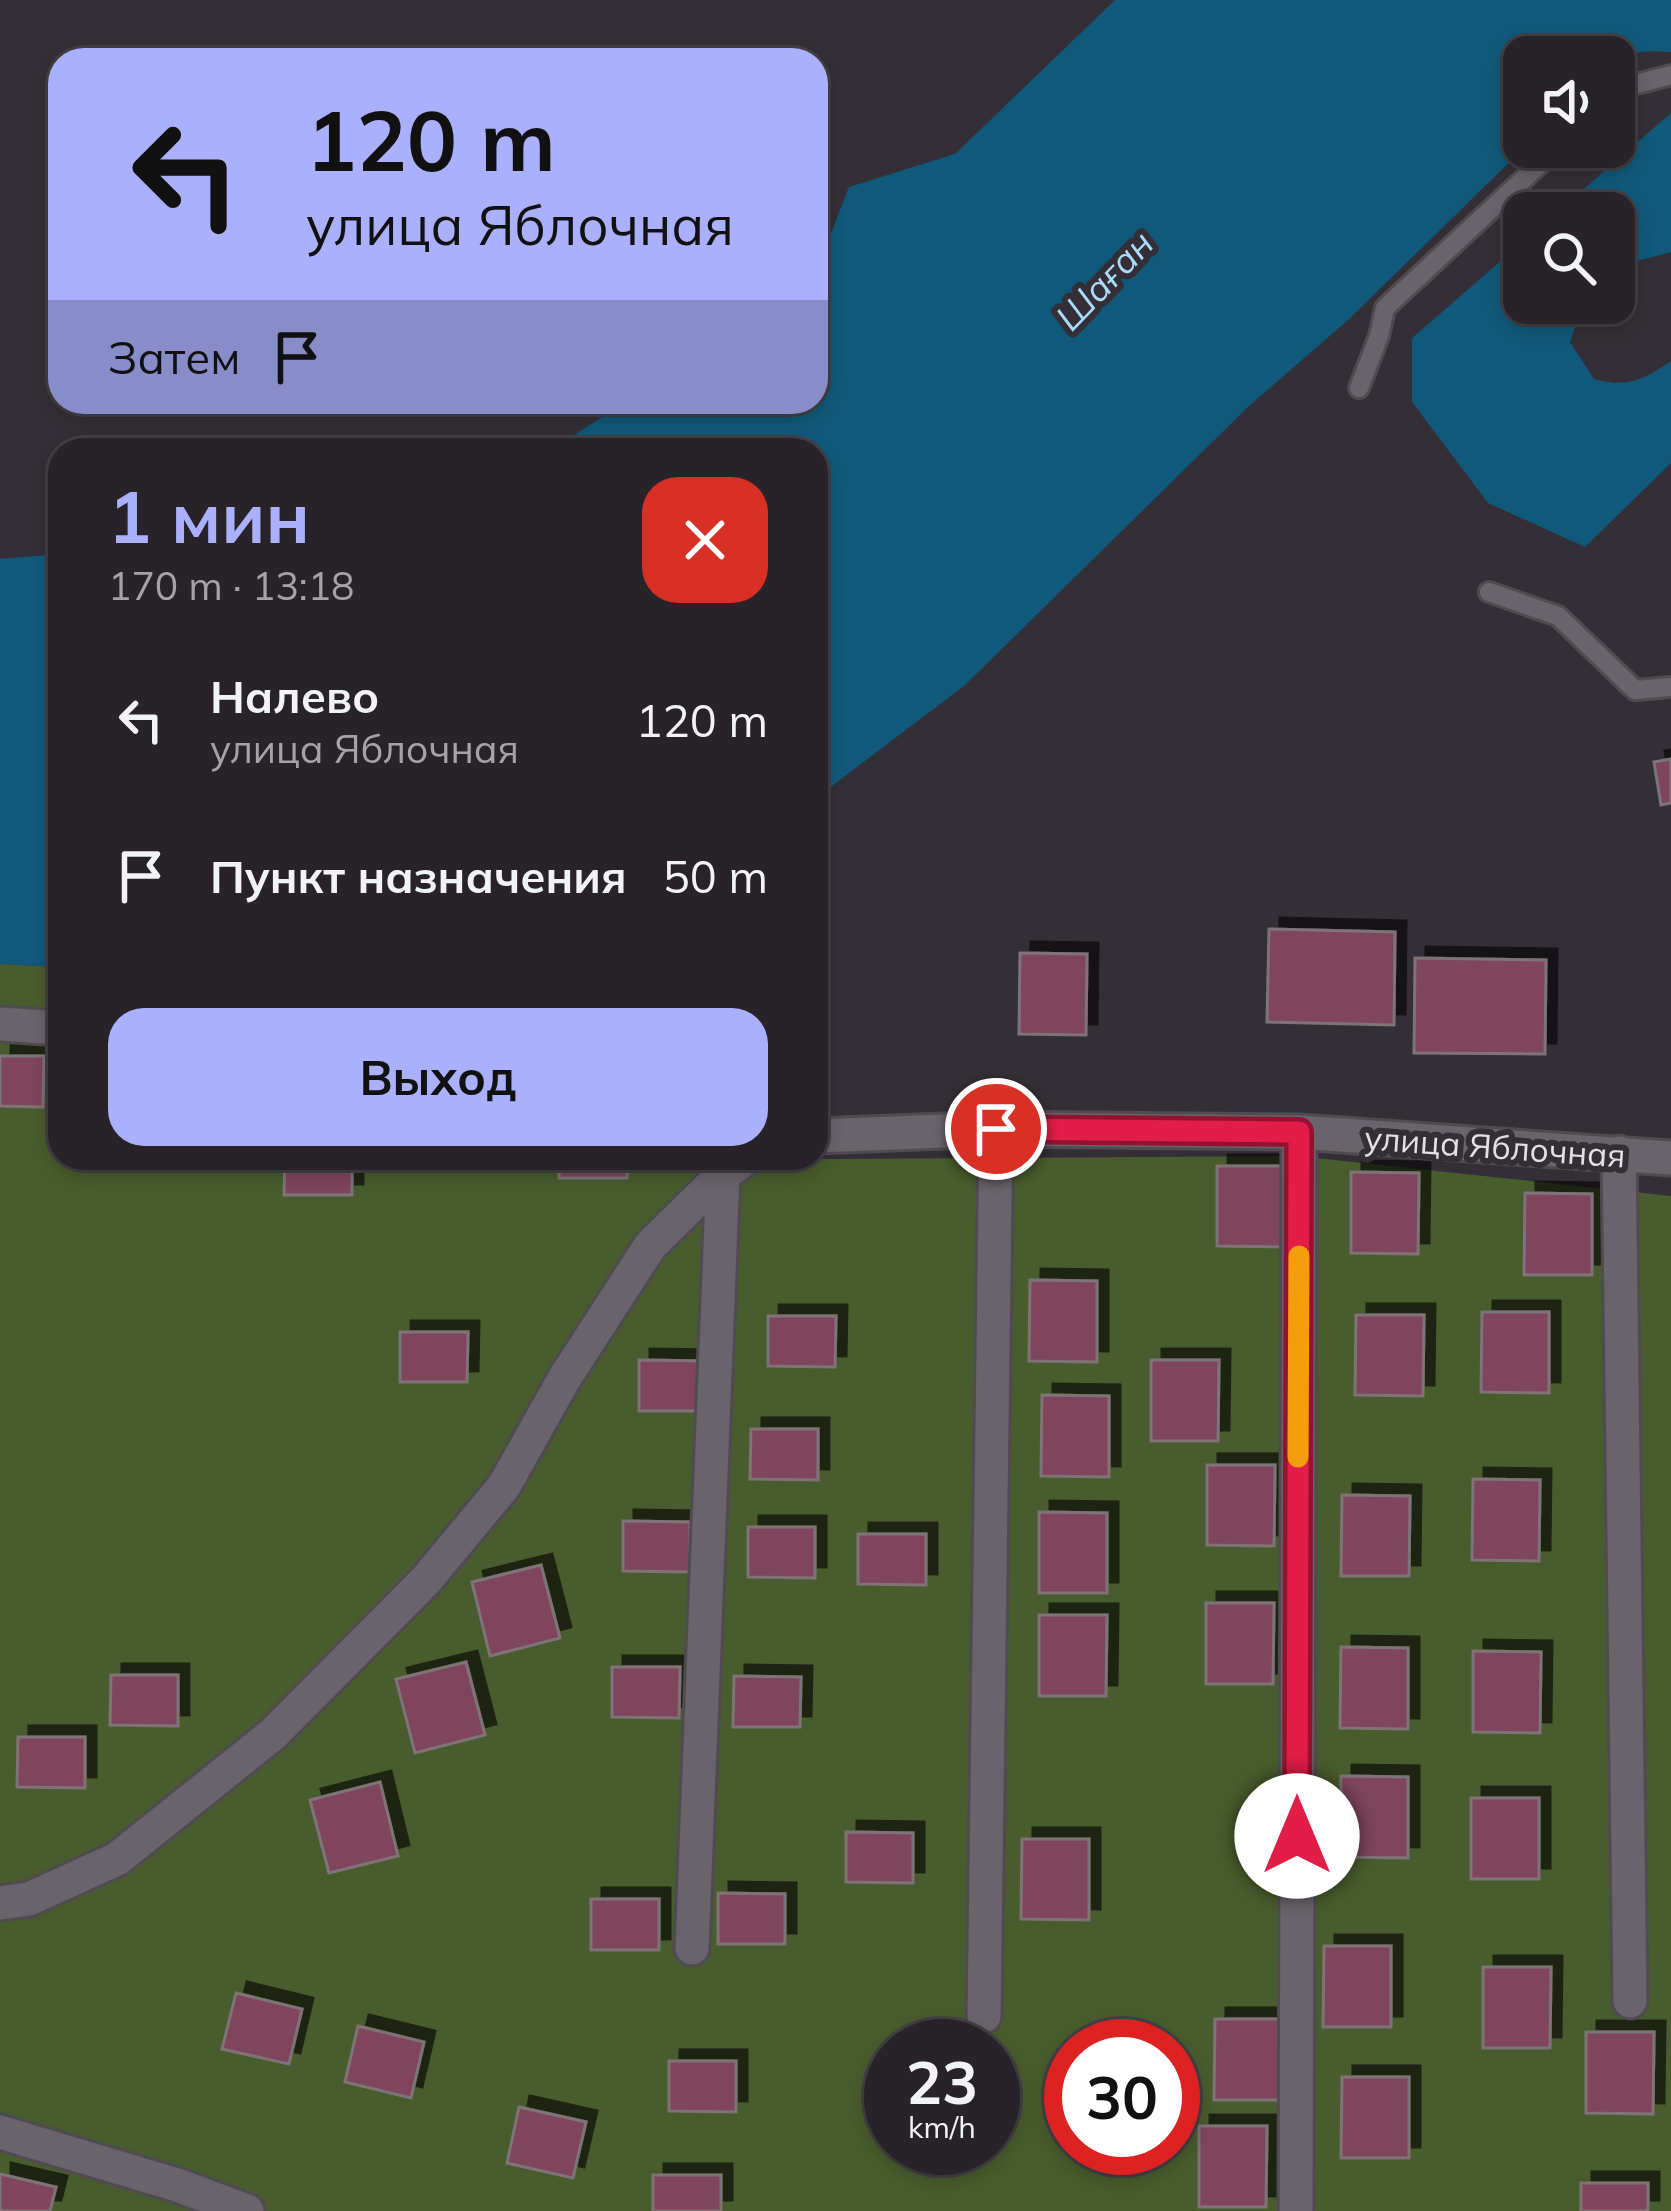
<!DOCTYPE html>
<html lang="ru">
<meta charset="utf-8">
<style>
:root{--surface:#272328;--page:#332f34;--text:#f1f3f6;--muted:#a4a4a8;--line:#434045;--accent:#aab0fb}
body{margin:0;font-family:Mulish,sans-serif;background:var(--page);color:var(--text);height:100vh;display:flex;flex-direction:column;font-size:45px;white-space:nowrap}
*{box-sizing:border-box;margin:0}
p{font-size:39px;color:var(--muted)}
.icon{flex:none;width:66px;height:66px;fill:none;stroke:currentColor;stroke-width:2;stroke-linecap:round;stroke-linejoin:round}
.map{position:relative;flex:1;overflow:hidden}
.panel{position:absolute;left:48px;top:438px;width:780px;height:732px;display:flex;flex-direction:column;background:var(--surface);border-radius:36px;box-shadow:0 6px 18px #0003,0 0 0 3px var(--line)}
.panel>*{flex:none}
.guide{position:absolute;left:48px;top:48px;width:780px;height:366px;border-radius:36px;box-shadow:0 6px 18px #0003,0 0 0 3px var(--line);background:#aab0fb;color:#111;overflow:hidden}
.controls{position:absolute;left:1503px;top:36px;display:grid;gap:24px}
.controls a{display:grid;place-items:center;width:132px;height:132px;border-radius:24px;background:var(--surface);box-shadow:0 6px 18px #0003,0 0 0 3px var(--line);font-size:60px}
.speed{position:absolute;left:864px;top:2019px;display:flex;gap:24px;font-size:60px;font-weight:700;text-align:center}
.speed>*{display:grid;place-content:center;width:156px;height:156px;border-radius:50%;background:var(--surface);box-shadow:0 6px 18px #0003,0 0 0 3px var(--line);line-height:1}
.speed small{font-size:30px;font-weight:400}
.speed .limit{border:18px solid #d22;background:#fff;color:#111}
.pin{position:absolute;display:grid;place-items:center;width:102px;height:102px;color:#fff;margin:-51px;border:6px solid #fff;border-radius:50%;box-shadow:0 3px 12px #0007}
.me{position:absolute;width:132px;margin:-66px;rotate:0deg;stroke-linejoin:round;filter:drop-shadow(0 0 9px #0008)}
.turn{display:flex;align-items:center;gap:42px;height:252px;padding:0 60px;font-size:54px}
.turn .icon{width:156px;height:156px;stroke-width:2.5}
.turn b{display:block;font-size:84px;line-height:102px}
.then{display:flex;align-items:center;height:114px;padding:0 60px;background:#0003;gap:24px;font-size:45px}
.round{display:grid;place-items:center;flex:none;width:126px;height:126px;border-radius:36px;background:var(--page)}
.head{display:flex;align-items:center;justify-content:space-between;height:204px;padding:0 60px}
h1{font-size:72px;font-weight:700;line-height:90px;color:var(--accent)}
.button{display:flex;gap:24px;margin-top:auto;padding:24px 60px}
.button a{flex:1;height:138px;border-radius:36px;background:var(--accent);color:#111;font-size:48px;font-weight:700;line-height:138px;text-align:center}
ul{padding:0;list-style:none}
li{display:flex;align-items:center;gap:36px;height:156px;padding:0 60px}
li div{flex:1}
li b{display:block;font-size:45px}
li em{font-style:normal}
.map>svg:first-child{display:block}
</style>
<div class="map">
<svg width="1671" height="2211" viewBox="0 0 1671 2211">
<defs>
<filter id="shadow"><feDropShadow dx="11" dy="-11" stdDeviation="0" flood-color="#0009"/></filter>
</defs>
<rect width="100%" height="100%" fill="#342f36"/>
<!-- green -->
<path fill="#495c2d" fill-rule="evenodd" d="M0,964L60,967V1158H692L693,1160L1297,1156L1671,1196V2211H0ZM891,2046H993V2148H891ZM1071,2046H1173V2148H1071Z"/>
<!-- water -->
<path fill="#10597a" d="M1115,0H1671V52C1653,51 1629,50 1614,60V57H1524L1525,147L1347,321L1250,405L964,686L816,798V450H544L566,440L626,402H816V272L849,187L955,154Z
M1671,113V252L1637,261L1614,273V213H1556Z
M1524,241V303H1584L1570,342L1594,379C1626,388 1644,380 1671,361V463L1585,547L1488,503L1412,402V338Z
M60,554V967L0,964V559Z"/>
<!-- building -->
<path fill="#7f445b" stroke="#7e7377" stroke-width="3" filter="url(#shadow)" d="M1671,759V803L1661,805L1654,762Z
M1269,929L1395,932L1394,1025L1267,1022Z
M1020,953L1087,954L1086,1035L1019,1034Z
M1415,958L1546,960L1545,1054L1414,1053Z
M0,1056H44L43,1107L0,1106Z
M285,1158H352V1195H284Z
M559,1158H627V1178H559Z
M1217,1166H1285L1284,1247L1217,1246Z
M1351,1172L1419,1173L1418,1254L1351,1253Z
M1525,1193L1592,1194V1275H1524Z
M1030,1280L1097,1281V1362L1029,1361Z
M1482,1312H1549V1393L1481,1392Z
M1356,1315H1424L1423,1396L1355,1395Z
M768,1316H836L835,1367L768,1366Z
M400,1332H468L467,1382H400Z
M639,1360L707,1361L706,1411H639Z
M1151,1360H1219L1218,1441H1151Z
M1042,1395L1109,1396V1477L1041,1476Z
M751,1429H818V1480L750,1479Z
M1207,1465H1275L1274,1546L1207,1545Z
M1473,1479L1540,1480L1539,1561L1472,1560Z
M1342,1495L1410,1496L1409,1576H1341Z
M1039,1512L1107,1513V1593H1039Z
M623,1521L690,1522V1572L623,1571Z
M748,1527H815V1578L748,1577Z
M858,1534H926V1585L858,1584Z
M541,1565L560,1638L490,1656L472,1582Z
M1206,1603H1274L1273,1684H1206Z
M1039,1615H1107L1106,1696H1039Z
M1341,1647L1408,1648V1729L1340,1728Z
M1473,1651L1541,1652L1540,1733L1473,1732Z
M466,1662L485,1735L415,1753L396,1679Z
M612,1667H680L679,1718L612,1717Z
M111,1675H178V1726L110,1725Z
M734,1676L801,1677L800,1727H733Z
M18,1737H85V1788L17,1787Z
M1341,1776L1408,1777V1858L1340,1857Z
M380,1782L398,1856L329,1873L310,1800Z
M1471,1798H1539V1879H1471Z
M846,1832L913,1833V1883L846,1882Z
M1022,1839H1089V1920L1021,1919Z
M718,1893L785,1894V1944H718Z
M591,1899H659V1950H591Z
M1324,1946H1391V2027H1323Z
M1483,1967H1551L1550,2048H1483Z
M236,1993L302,2009L289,2064L222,2049Z
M1215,2019H1282V2100H1214Z
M358,2026L424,2042L411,2098L345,2082Z
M1586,2032H1654L1653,2114L1586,2113Z
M669,2061H736V2112L669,2111Z
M1342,2077H1409V2158H1341Z
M519,2107L586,2122L573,2178L507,2163Z
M1199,2126H1267L1266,2207H1199Z
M0,2174L56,2187L50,2211H0Z
M653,2175H721V2211H653Z
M1581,2183H1648V2211H1581Z"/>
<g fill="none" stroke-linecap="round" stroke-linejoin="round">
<!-- service casing -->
<g stroke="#504b51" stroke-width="24">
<path id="service" d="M1614,95L1621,88L1671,75
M1359,388L1379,336L1385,308L1558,147
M1489,592L1558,616L1635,690L1671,687"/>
</g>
<!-- minor casing -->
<g stroke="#504b51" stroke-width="39">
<path id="minor" d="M0,1024L60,1028
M816,1136L996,1129L1299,1132L1671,1158
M1619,1153L1630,2001
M0,1903L29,1899L117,1859L273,1734L426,1580L504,1486L564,1379L650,1246L723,1174L747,1158
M692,1948L723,1174
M984,2016L996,1129
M0,2132L177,2185L247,2211
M1296,2211L1299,1132"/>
</g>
<!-- service -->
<use href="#service" stroke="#69636b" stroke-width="18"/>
<!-- minor -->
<use href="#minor" stroke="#69636b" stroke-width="33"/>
</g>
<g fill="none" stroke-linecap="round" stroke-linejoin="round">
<!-- route casing -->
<g stroke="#92132f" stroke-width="30">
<path id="route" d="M996,1129L1299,1132L1297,1836"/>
</g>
<!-- route -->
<use href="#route" stroke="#e11d48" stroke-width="21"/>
<!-- slow -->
<path stroke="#f59e0b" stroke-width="21" d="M1298,1457L1299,1256"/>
</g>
<g text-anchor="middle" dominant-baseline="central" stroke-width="12" stroke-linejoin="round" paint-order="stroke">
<!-- street labels -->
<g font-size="33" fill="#e4e0e5" stroke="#342f36">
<text transform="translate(1495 1146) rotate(4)">улица Яблочная</text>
</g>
<!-- water labels -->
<g font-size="36" font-style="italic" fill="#a7dcfb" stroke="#342f36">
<text transform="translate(1104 280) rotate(-46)">Шаған</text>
</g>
</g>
</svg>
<div class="controls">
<a><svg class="icon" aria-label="sound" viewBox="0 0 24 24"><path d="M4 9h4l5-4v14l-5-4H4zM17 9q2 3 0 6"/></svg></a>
<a><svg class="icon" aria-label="search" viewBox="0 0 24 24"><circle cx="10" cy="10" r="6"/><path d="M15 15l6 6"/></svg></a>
</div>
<div class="speed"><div>23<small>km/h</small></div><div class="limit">30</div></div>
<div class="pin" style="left:996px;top:1129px;background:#d93025"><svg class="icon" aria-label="arrive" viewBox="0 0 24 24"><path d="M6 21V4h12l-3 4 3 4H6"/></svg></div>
<svg class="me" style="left:1297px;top:1836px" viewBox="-20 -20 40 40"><circle r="19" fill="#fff"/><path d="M0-13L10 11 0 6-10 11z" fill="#e11d48"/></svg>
<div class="guide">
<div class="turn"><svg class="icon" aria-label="left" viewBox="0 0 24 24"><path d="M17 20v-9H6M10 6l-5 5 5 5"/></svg><div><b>120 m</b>улица Яблочная</div></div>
<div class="then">Затем<svg class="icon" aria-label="arrive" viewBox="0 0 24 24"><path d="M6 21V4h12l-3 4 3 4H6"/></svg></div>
</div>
<section class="panel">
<div class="head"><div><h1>1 мин</h1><p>170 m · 13:18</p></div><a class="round" style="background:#d93025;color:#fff"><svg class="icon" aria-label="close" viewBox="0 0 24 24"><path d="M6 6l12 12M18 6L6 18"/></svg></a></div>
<ul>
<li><svg class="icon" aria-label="left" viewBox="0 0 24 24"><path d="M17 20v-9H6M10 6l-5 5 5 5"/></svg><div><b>Налево</b><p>улица Яблочная</p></div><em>120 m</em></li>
<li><svg class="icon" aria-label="arrive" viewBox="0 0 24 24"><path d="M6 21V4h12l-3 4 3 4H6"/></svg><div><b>Пункт назначения</b></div><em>50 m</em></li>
</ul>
<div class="button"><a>Выход</a></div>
</section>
</div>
